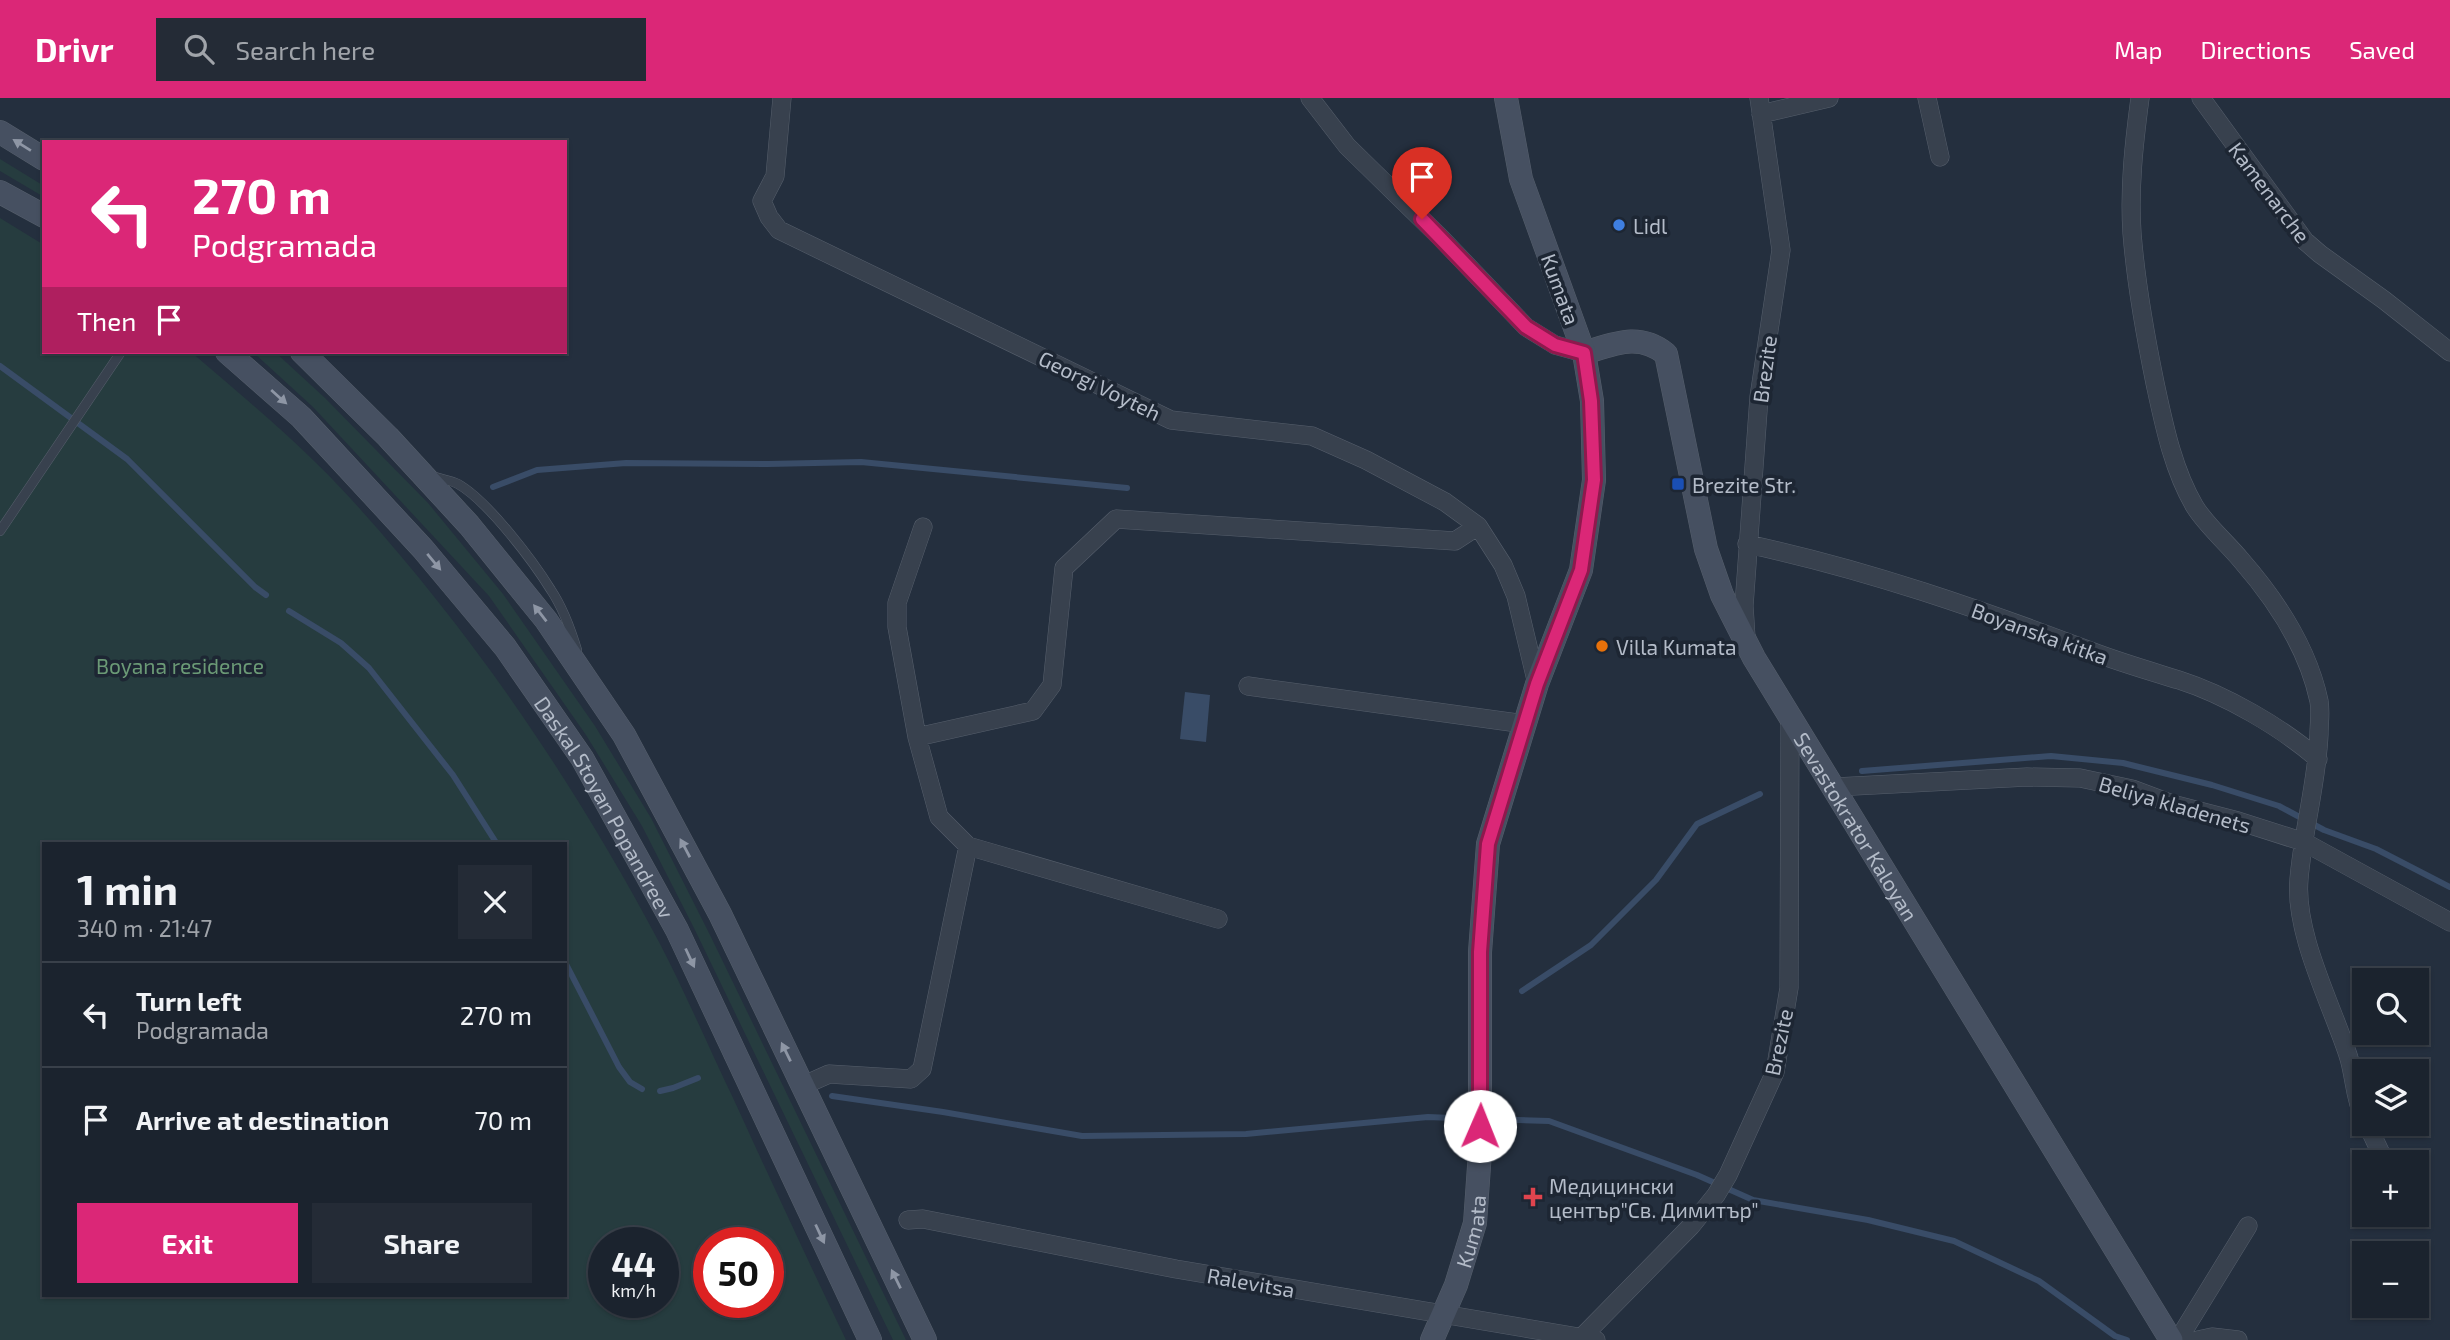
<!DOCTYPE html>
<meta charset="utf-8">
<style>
:root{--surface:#1b232e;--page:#242b36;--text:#f1f3f6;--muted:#a0a4aa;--line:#39404a;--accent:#db2777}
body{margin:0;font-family:"Exo 2",sans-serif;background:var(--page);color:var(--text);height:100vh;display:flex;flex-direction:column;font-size:26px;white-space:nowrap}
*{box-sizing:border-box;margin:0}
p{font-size:23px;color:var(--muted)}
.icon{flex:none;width:38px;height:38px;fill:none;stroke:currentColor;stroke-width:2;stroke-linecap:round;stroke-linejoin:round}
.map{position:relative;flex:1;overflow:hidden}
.side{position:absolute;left:42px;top:744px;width:525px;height:455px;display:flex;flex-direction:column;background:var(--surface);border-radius:0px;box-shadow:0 2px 5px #0004,0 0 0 2px var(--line)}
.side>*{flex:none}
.top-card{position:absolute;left:42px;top:42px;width:525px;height:214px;border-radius:0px;box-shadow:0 2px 5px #0004,0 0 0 2px var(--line);background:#db2777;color:#fff;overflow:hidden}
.tools{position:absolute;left:2352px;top:870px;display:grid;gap:14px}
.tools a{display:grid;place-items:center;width:77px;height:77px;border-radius:0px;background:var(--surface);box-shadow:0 2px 5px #0004,0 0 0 2px var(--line);font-size:35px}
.speed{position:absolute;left:588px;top:1129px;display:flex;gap:14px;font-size:35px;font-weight:700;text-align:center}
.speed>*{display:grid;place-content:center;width:91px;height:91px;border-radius:50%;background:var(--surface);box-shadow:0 2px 5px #0004,0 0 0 2px var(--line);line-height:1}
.speed small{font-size:18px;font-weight:400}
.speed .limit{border:10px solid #d22;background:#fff;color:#111}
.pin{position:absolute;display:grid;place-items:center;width:60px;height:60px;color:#fff;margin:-72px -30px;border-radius:50% 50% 50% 0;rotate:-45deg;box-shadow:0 0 7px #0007}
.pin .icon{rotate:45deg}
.me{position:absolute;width:77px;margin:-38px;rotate:1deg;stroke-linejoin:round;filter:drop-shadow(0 0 5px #0008)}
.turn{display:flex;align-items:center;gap:24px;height:147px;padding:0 35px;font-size:32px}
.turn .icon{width:91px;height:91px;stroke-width:2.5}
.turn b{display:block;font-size:49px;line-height:60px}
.then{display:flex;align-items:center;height:66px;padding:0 35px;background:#0003;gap:14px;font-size:26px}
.round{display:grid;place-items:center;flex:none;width:74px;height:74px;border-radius:0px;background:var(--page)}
.headline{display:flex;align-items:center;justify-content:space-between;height:119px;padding:0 35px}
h1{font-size:42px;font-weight:700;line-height:52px}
.action{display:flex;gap:14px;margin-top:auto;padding:14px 35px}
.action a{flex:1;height:80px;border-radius:0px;background:var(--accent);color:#fff;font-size:28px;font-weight:700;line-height:80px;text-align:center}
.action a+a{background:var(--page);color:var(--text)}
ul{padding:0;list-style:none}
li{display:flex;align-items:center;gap:21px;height:105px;padding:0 35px;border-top:2px solid var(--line)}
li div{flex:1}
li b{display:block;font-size:26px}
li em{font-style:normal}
header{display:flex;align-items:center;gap:42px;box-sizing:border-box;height:98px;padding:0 35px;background:var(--accent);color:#fff}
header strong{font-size:33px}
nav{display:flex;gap:38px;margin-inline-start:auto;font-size:24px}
.search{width:490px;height:63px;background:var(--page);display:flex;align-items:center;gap:18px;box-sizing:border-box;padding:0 24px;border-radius:0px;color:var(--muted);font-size:26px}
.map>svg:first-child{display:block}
</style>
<header>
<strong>Drivr</strong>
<div class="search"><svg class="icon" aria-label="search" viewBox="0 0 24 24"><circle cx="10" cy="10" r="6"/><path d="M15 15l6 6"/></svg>Search here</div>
<nav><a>Map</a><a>Directions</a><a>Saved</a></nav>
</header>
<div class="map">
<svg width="2450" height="1242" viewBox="0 0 2450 1242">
<rect width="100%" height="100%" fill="#242f3e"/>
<!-- green -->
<path fill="#263c3f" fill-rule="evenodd" d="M0,61L44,88V99L0,73Z
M0,120L44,147V254H191C246,301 302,347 351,401C473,535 574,684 659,844C686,896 709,950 734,1002C771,1083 808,1163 846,1242H0ZM44,746H565V1197H44ZM604,1144H663V1204H604ZM709,1144H768V1204H709Z
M253,254H275L325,300L428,405L503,496L595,628L651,720L711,839L906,1242H893L694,830L642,728L586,637L489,498L313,309Z"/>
<!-- water -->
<path fill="#394c67" d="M1185,594L1210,597L1206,644L1180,641Z"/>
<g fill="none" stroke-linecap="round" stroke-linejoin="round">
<!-- stream -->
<path stroke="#394c67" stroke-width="6" d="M0,268L127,361L255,489L266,497
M493,389L537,372L626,365L768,366L861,364L1127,390
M289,513L341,545L369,570L453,677L497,746
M1862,673L2051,658L2123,665L2212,687L2279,708L2324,732L2376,751L2450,789
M565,864L619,969L630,984L642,991
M1522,893L1591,847L1656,782L1697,726L1760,696
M660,993L673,990L698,980
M832,998L943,1014L1082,1038L1246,1036L1428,1019L1475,1021
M1486,1021L1549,1023L1697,1077L1753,1102L1868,1122L1954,1143L2039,1183L2115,1238L2127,1242"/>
<!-- lane casing -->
<g stroke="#565f6c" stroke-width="10">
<path id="lane" d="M432,378C440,381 451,382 458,386C488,403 533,463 551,492C563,510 571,532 577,552
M0,433L121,254"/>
</g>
<!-- street casing -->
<g stroke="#565f6c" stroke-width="19">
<path id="street" d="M782,0L775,78L762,103L769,119L779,132L1171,322L1312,338L1366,362L1445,404L1478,428L1503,467L1516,498L1537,586
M1310,0L1347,48L1441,140L1526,229L1555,247L1584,255
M1927,0L1940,59
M2140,0C2134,45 2129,90 2132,135C2136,186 2145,236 2155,285C2164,327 2173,372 2195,409C2207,428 2227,445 2241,462C2276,502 2308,551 2319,603C2321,614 2319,625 2319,636C2317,685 2303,732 2299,781C2294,835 2331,905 2348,957C2355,978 2354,1000 2364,1020
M2201,0L2305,143L2320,156L2384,202L2450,254
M1761,16L1829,0
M923,429L897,505V529L917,639L939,719L968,748L1218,821
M1747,446C1865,471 1980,511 2093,554C2122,565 2150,573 2179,582C2226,597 2281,629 2318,661
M1746,539L1744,508L1759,299L1781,152L1759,0
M1248,588L1525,626
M917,639L1033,613L1052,587L1064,470L1116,421L1455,443L1478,428
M1835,689L2027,679L2080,680L2132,691L2172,706L2238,723L2304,744L2450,824
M802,988L829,976L911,981L922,971L968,748
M2367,1026L2385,1064
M908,1122L923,1121L1176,1171L1596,1242
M1579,1242L1691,1128L1716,1097L1728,1077L1775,974L1789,890L1790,621
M2178,1242L2248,1128
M2198,1242L2212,1239L2238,1242"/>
</g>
<!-- secondary casing -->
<g stroke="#565f6c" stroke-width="24">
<g id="secondary">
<path d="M0,34L44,61"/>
<path d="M0,94L44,118"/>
<path id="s1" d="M227,254L301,319L423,451L505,549L582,660L677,832L870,1242"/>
<path d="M302,254L388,339L469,427L546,522L624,637L720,816L925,1242"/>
<path id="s2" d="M1584,255C1614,246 1639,234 1666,256L1706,451L1722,497L1754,560L2171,1242"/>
<path id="s3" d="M1432,1242L1456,1187L1475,1125L1480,1054V854L1488,746L1537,586L1581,472L1594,382L1592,303L1584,255L1521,81L1506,0"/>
</g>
</g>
<!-- lane -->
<use href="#lane" stroke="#38414e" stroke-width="9"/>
<!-- street -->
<use href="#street" stroke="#38414e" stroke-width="18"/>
<!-- secondary -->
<use href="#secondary" stroke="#465061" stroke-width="23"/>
</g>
<!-- one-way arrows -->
<defs><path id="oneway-solid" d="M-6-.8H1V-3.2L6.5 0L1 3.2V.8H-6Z" transform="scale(1.75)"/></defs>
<g fill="#8e96a5">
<use href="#oneway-solid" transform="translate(22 47) rotate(-148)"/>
<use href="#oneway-solid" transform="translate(279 299) rotate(42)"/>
<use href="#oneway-solid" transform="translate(434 464) rotate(50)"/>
<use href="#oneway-solid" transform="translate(540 515) rotate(-128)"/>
<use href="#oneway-solid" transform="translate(685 750) rotate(-118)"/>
<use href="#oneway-solid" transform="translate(690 860) rotate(65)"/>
<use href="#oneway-solid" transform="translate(786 954) rotate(-116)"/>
<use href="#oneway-solid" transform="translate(820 1136) rotate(65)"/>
<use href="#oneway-solid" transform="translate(896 1181) rotate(-116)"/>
</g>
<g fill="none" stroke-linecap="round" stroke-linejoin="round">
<!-- route casing -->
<g stroke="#8e194d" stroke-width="18">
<path id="route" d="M1422,121L1526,229L1555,247L1584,255L1591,303L1594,382L1581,472L1537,586L1488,746L1480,854V1028"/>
</g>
<!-- route -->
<use href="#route" stroke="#db2777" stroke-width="12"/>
</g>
<!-- markers -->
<circle fill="#3f7fe0" stroke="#1d2633" stroke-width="2.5" cx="1619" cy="127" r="7"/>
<rect fill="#1a4fb4" stroke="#1d2633" stroke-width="2.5" x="1671" y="379" width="14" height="14" rx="3.5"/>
<circle fill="#e8710a" stroke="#1d2633" stroke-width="2.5" cx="1602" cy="548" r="7"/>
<path fill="#e0444e" stroke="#1d2633" stroke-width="2.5" d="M1529.5 1088.5h7v7h7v7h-7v7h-7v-7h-7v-7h7z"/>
<g text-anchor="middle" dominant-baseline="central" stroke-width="7" stroke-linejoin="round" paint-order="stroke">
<!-- street labels -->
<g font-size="21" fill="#b4bcc9" stroke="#1d2633">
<text transform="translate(2270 94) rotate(53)">Kamenarche</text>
<text transform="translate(1561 191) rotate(70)">Kumata</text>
<text transform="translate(1764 271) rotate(-82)">Brezite</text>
<text transform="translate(1100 287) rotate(26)">Georgi Voyteh</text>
<text transform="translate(2040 535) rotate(20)">Boyanska kitka</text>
<text transform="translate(2175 706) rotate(16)">Beliya kladenets</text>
<text stroke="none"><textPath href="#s1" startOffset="595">Daskal Stoyan Popandreev</textPath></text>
<text stroke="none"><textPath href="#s2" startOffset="602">Sevastokrator Kaloyan</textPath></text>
<text transform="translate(1778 944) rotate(-78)">Brezite</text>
<text stroke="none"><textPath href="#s3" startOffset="116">Kumata</textPath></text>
<text transform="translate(1251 1184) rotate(10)">Ralevitsa</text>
</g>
<!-- poi labels -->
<g font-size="21" fill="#b4bcc9" stroke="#1d2633" text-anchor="start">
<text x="1633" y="127">Lidl</text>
<text x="1692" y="386">Brezite Str.</text>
<text x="1616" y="548">Villa Kumata</text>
<text x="1549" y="1087">Медицински<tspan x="1549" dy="24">център"Св. Димитър"</tspan></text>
</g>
<!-- park labels -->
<g font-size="21" fill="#6b9a76" stroke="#1d2633">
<text x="180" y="567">Boyana residence</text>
</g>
</g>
</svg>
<div class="tools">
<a><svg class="icon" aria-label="search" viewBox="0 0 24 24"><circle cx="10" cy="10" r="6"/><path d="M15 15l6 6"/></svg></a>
<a><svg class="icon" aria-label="layers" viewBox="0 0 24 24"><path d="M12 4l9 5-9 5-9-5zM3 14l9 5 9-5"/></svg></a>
<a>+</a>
<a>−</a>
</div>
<div class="speed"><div>44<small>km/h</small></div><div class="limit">50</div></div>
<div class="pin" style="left:1422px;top:121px;background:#d93025"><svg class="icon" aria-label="arrive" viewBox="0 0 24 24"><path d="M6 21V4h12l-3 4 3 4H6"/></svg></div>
<svg class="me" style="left:1480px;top:1028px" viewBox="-20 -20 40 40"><circle r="19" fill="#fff"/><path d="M0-13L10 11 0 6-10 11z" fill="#db2777"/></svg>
<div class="top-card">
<div class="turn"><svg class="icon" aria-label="left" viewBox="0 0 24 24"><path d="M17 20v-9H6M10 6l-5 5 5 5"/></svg><div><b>270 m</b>Podgramada</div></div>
<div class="then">Then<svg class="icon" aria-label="arrive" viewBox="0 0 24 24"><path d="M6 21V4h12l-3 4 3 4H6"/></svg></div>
</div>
<section class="side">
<div class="headline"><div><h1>1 min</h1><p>340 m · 21:47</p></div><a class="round"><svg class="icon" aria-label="close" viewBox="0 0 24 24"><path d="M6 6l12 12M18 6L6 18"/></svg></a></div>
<ul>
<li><svg class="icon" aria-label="left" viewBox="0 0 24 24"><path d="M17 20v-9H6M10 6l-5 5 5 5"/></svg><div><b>Turn left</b><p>Podgramada</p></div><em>270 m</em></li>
<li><svg class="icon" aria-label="arrive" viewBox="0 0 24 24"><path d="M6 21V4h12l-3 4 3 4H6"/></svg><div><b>Arrive at destination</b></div><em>70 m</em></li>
</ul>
<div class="action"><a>Exit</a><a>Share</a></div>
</section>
</div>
